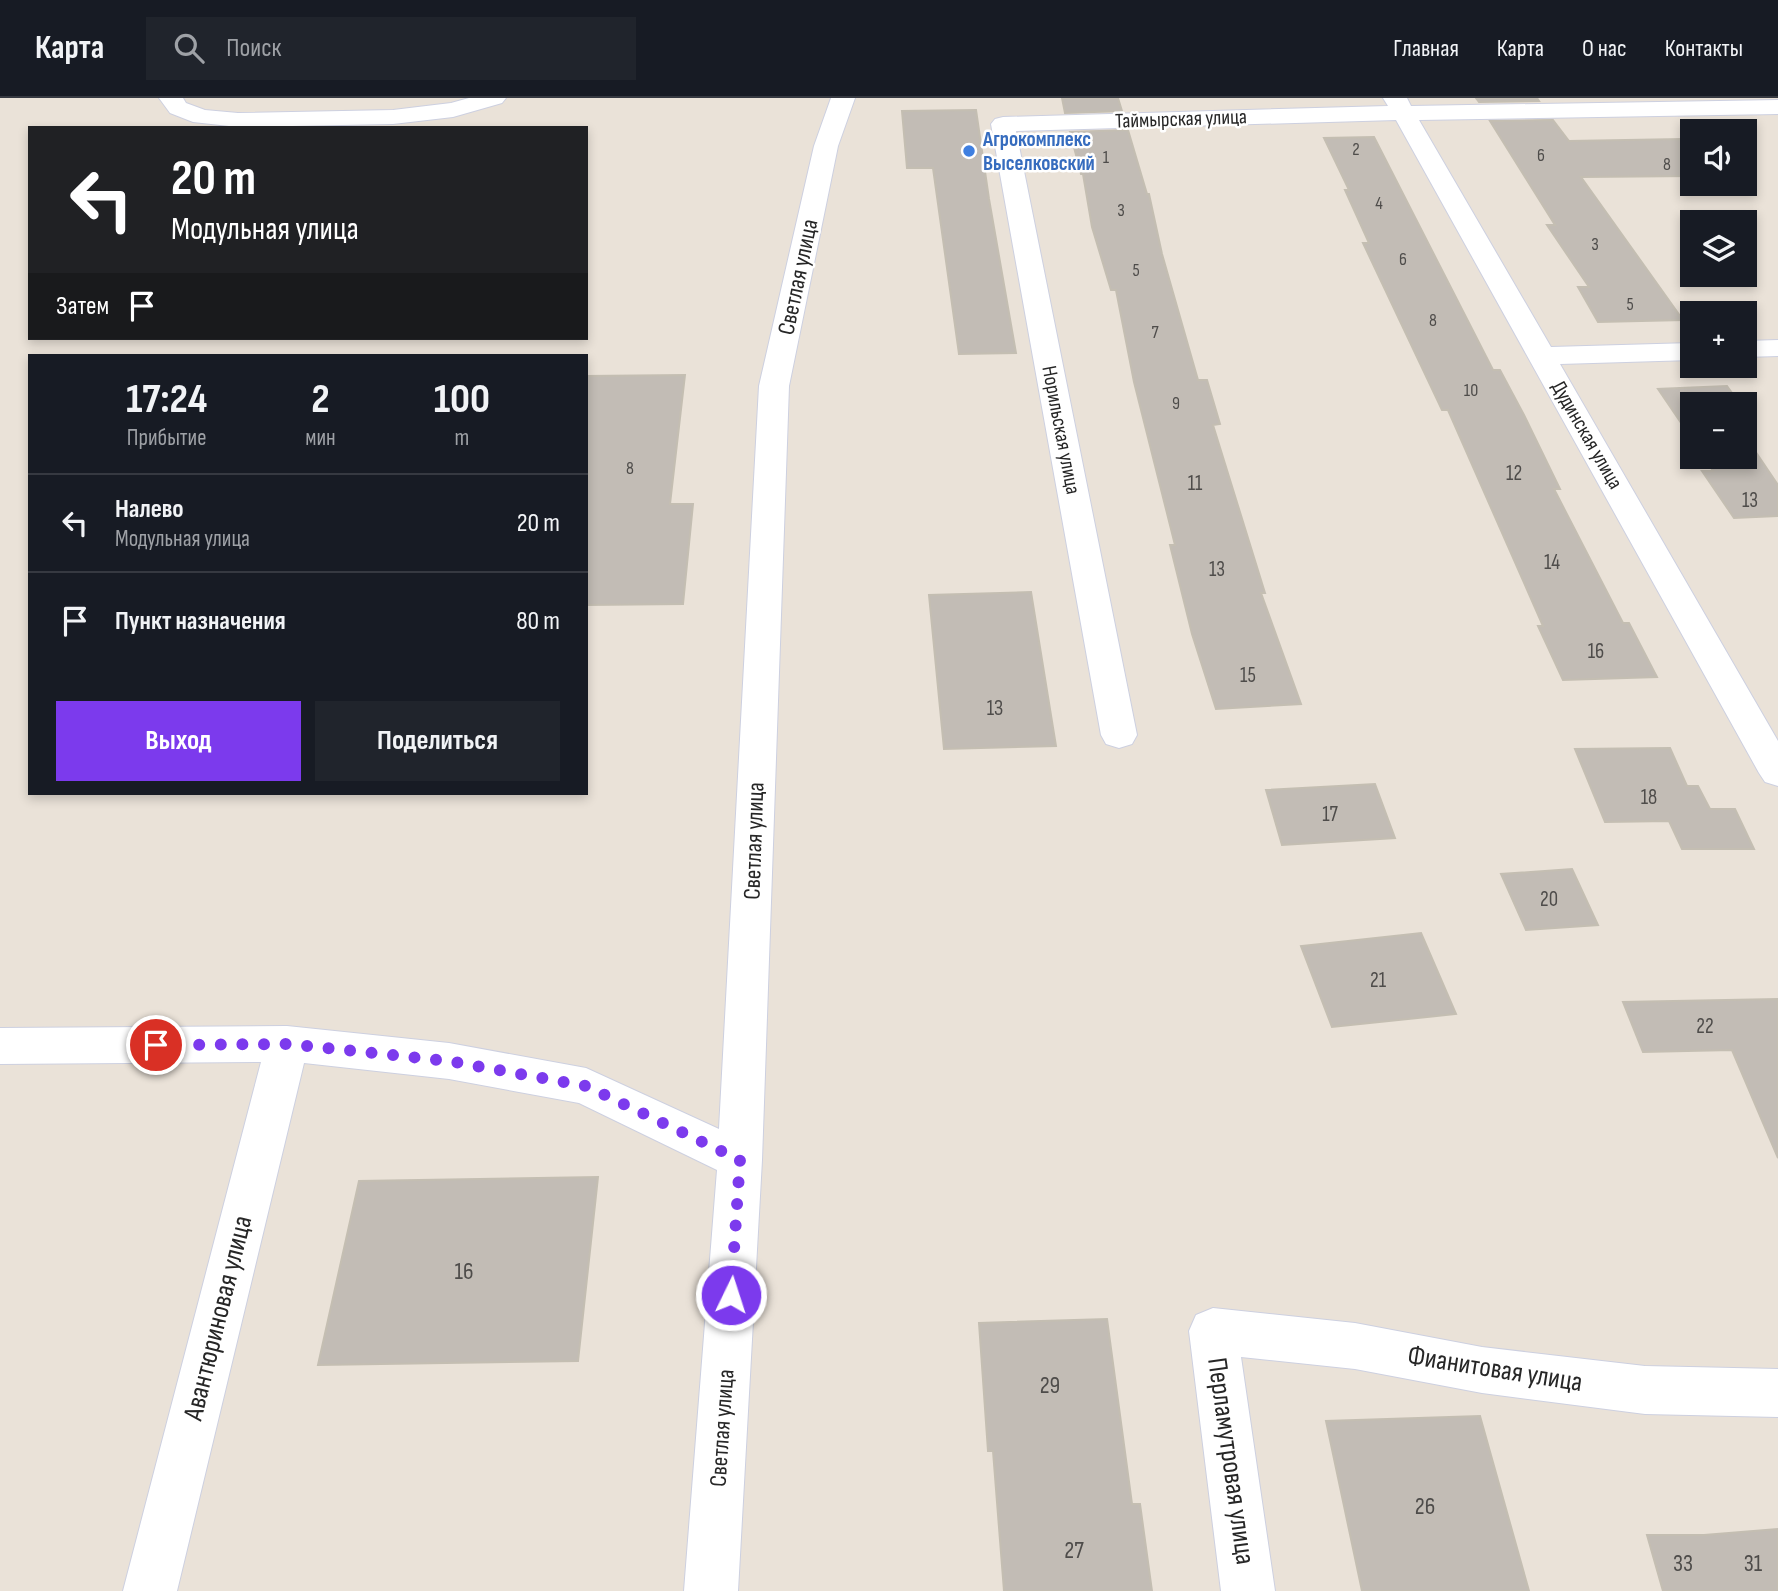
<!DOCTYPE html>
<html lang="ru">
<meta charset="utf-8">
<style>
:root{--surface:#171b24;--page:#20242c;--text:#f1f3f6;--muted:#9ea1a6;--line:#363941;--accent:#7c3aed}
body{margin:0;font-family:"Sofia Sans Condensed",sans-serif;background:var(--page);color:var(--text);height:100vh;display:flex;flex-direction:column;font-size:26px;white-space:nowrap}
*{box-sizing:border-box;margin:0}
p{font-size:23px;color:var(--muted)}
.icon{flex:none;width:38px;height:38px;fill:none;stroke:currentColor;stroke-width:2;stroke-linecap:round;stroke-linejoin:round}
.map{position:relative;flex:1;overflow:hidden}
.details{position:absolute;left:28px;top:256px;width:560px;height:441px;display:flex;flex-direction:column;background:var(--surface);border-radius:0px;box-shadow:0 4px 10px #0003}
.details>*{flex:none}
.banner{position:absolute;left:28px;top:28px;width:560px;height:214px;border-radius:0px;box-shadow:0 4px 10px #0003;background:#202124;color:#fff;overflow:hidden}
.buttons{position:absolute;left:1680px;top:21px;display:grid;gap:14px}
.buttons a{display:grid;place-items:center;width:77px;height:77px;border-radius:0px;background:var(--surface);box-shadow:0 4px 10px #0003;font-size:35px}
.pin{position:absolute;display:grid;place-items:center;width:60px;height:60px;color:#fff;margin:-30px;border:4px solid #fff;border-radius:50%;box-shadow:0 2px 7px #0007}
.me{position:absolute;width:77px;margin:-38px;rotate:4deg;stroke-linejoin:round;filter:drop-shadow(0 0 5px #0008)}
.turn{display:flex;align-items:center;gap:24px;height:147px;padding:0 28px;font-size:32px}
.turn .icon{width:91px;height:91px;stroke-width:2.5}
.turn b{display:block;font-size:49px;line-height:60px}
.then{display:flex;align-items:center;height:66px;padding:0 28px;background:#0003;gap:14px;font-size:26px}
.eta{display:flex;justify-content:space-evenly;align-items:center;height:119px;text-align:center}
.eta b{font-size:42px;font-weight:700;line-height:49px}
.cta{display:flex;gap:14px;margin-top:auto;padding:14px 28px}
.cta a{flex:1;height:80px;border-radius:0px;background:var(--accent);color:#fff;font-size:28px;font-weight:700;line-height:80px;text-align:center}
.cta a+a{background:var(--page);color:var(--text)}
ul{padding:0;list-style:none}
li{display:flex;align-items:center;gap:21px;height:98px;padding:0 28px;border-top:2px solid var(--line)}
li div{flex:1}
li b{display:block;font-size:26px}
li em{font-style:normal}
header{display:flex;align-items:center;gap:42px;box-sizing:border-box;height:98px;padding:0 35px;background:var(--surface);border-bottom:2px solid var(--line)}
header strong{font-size:33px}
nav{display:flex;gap:38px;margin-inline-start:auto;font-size:24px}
.search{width:490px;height:63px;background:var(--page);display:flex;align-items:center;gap:18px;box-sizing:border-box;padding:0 24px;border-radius:0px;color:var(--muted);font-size:26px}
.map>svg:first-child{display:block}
</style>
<header>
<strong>Карта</strong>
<div class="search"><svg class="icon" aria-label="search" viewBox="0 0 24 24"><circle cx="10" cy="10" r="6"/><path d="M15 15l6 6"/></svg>Поиск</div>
<nav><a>Главная</a><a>Карта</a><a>О нас</a><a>Контакты</a></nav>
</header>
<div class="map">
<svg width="1778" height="1493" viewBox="0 0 1778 1493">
<rect width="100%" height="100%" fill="#eae2d8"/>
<!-- building -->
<path fill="#c2bcb5" stroke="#c4beb2" stroke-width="2" d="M1062,0H1118L1122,13L1065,15Z
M1476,0H1537L1539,3L1479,4Z
M976,12L989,101L1016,255L959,256L933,70H907L902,13Z
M1553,22L1569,43L1682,41L1692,55V78L1581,79L1683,222L1598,224L1578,189H1589L1547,127H1555L1490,23Z
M1128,32L1147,96H1149L1162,156L1198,282H1207L1220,326L1213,327L1265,495H1261L1301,606L1216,611L1192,536L1170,447H1175L1134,284L1116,192H1111L1092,129L1083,76H1081L1070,34Z
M1374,39L1493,272H1500L1524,317L1560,391H1554L1623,525H1629L1657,579L1563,582L1538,528H1543L1448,312H1442L1363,145H1369L1345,92H1349L1324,40Z
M685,277L670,406H693L683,506L586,507V278Z
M1727,288L1740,306H1692V341L1658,291Z
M1745,338L1778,387V418L1734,420L1702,373H1713L1704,359H1745Z
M1031,494L1056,648L944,651L929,497Z
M1670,650L1687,688H1698L1710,711H1735L1754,751H1682L1669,723L1605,724L1575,651Z
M1375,686L1395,740L1282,747L1266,692Z
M1572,771L1598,827L1526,832L1501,776Z
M1421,835L1456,916L1332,929L1301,848Z
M1778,901V1060L1732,952L1643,954L1623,904Z
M598,1079L578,1263L318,1267L359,1083Z
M1107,1221L1132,1406H1140L1152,1493H1004L993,1353H988L979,1225Z
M1480,1318L1529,1493H1362L1326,1323Z
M1778,1431V1493H1663L1647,1437H1704Z"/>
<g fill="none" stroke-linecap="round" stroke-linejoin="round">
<!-- minor casing -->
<g stroke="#cdd0e0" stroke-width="2">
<path id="minor" d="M159,0H183L186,5L205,12L238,15L393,12L451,5L469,0H506L502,5L453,19L393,26L238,29L193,24L170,15Z
M831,0H855L838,48L789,288L762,1062L738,1493H684L717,1072L579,1005L449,981L304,965L177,1493H123L261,964L0,966V930L287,928L449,945L586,970L719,1031L759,288L814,48Z
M1383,0H1407L1411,8L1778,2V16L1419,22L1551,249L1692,245V262L1560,266L1778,643V688L1765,684L1759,675L1396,22L1016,33L1137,637L1132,646L1119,650L1106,646L1101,637L991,26L995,21L1003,19L1388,8Z
M1778,242V258L1745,259V243Z
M1213,1210L1355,1225L1482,1249L1645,1268L1778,1271V1319L1645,1316L1482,1295L1355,1271L1241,1259L1275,1493H1221L1189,1233L1196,1217Z"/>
</g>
<!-- minor -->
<use href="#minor" fill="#fff" fill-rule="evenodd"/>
</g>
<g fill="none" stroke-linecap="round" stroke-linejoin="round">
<!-- route -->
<path stroke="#7c3aed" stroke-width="12" stroke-dasharray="0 21.6" d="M156,947L287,946L449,963L586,988L740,1062L731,1197"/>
</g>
<!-- markers -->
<circle fill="#3f7fe0" stroke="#fff" stroke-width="2.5" cx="969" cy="53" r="7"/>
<g text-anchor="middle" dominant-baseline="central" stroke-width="5" stroke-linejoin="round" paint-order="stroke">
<!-- far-number labels -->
<g font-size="18" fill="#4e4c4a">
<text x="1356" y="51">2</text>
<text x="1541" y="57">6</text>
<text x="1106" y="59">1</text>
<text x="1667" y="66">8</text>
<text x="1379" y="105">4</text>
<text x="1121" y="112">3</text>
<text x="1595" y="146">3</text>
<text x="1403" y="161">6</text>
<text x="1136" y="172">5</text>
<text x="1630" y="206">5</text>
<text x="1433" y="222">8</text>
<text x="1155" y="234">7</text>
<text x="1471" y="292">10</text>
<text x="1176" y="305">9</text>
<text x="630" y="370">8</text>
</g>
<!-- far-street labels -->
<g font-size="21" fill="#272727" stroke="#fff">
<text transform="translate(1181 21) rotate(-2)">Таймырская улица</text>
<text transform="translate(1061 332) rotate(79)">Норильская улица</text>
<text transform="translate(1587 337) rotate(60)">Дудинская улица</text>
</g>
<!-- far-shop labels -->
<g font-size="21" font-weight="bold" fill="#366cbe" stroke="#fff" text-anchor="start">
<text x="983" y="41">Агрокомплекс<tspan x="983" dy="24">Выселковский</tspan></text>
</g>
<!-- number labels -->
<g font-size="21" fill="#4e4c4a">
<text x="1514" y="375">12</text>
<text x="1195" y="385">11</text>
<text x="1750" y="402">13</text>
<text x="1552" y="464">14</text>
<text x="1217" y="471">13</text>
<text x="1596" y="553">16</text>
<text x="1248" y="577">15</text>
<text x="995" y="610">1З</text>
<text x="1649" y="699">18</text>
<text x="1330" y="716">17</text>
<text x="1549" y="801">20</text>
<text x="1378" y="882">21</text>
<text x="1705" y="928">22</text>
</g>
<!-- street labels -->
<g font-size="24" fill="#272727" stroke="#fff">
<text transform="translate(798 179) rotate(-78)">Светлая улица</text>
<text transform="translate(754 743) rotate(-88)">Светлая улица</text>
<text transform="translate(722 1330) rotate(-86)">Светлая улица</text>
</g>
<!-- near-number labels -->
<g font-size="24" fill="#4e4c4a">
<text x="464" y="1173">16</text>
<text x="1050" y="1287">29</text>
<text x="1425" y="1408">26</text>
<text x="1074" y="1452">27</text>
<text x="1683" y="1465">33</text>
<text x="1753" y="1465">31</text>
</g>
<!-- near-street labels -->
<g font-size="28" fill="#272727" stroke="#fff">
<text transform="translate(218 1220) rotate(-76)">Авантюриновая улица</text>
<text transform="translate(1495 1271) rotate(9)">Фианитовая улица</text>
<text transform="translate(1231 1363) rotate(82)">Перламутровая улица</text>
</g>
</g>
</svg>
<div class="buttons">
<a><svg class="icon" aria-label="sound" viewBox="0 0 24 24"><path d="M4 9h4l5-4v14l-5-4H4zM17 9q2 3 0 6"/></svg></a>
<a><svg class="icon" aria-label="layers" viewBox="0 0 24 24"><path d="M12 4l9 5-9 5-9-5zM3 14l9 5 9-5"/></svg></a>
<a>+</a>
<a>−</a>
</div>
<div class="pin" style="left:156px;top:947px;background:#d93025"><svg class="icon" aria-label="arrive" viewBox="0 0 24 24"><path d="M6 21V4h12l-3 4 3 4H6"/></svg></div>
<svg class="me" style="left:731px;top:1197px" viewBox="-20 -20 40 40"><circle r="17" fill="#7c3aed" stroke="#fff" stroke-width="3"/><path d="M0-11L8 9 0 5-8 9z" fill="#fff"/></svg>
<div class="banner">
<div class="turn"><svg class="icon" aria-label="left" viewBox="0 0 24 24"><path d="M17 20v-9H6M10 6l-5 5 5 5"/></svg><div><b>20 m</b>Модульная улица</div></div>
<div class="then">Затем<svg class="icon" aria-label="arrive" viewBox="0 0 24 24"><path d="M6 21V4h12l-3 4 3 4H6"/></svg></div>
</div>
<section class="details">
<div class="eta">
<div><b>17:24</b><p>Прибытие</p></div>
<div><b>2</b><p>мин</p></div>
<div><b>100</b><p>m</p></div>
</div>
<ul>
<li><svg class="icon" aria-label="left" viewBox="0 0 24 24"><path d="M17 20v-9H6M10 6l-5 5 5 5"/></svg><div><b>Налево</b><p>Модульная улица</p></div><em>20 m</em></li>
<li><svg class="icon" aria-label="arrive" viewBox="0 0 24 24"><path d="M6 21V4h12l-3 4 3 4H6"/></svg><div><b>Пункт назначения</b></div><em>80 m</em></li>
</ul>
<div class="cta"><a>Выход</a><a>Поделиться</a></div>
</section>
</div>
